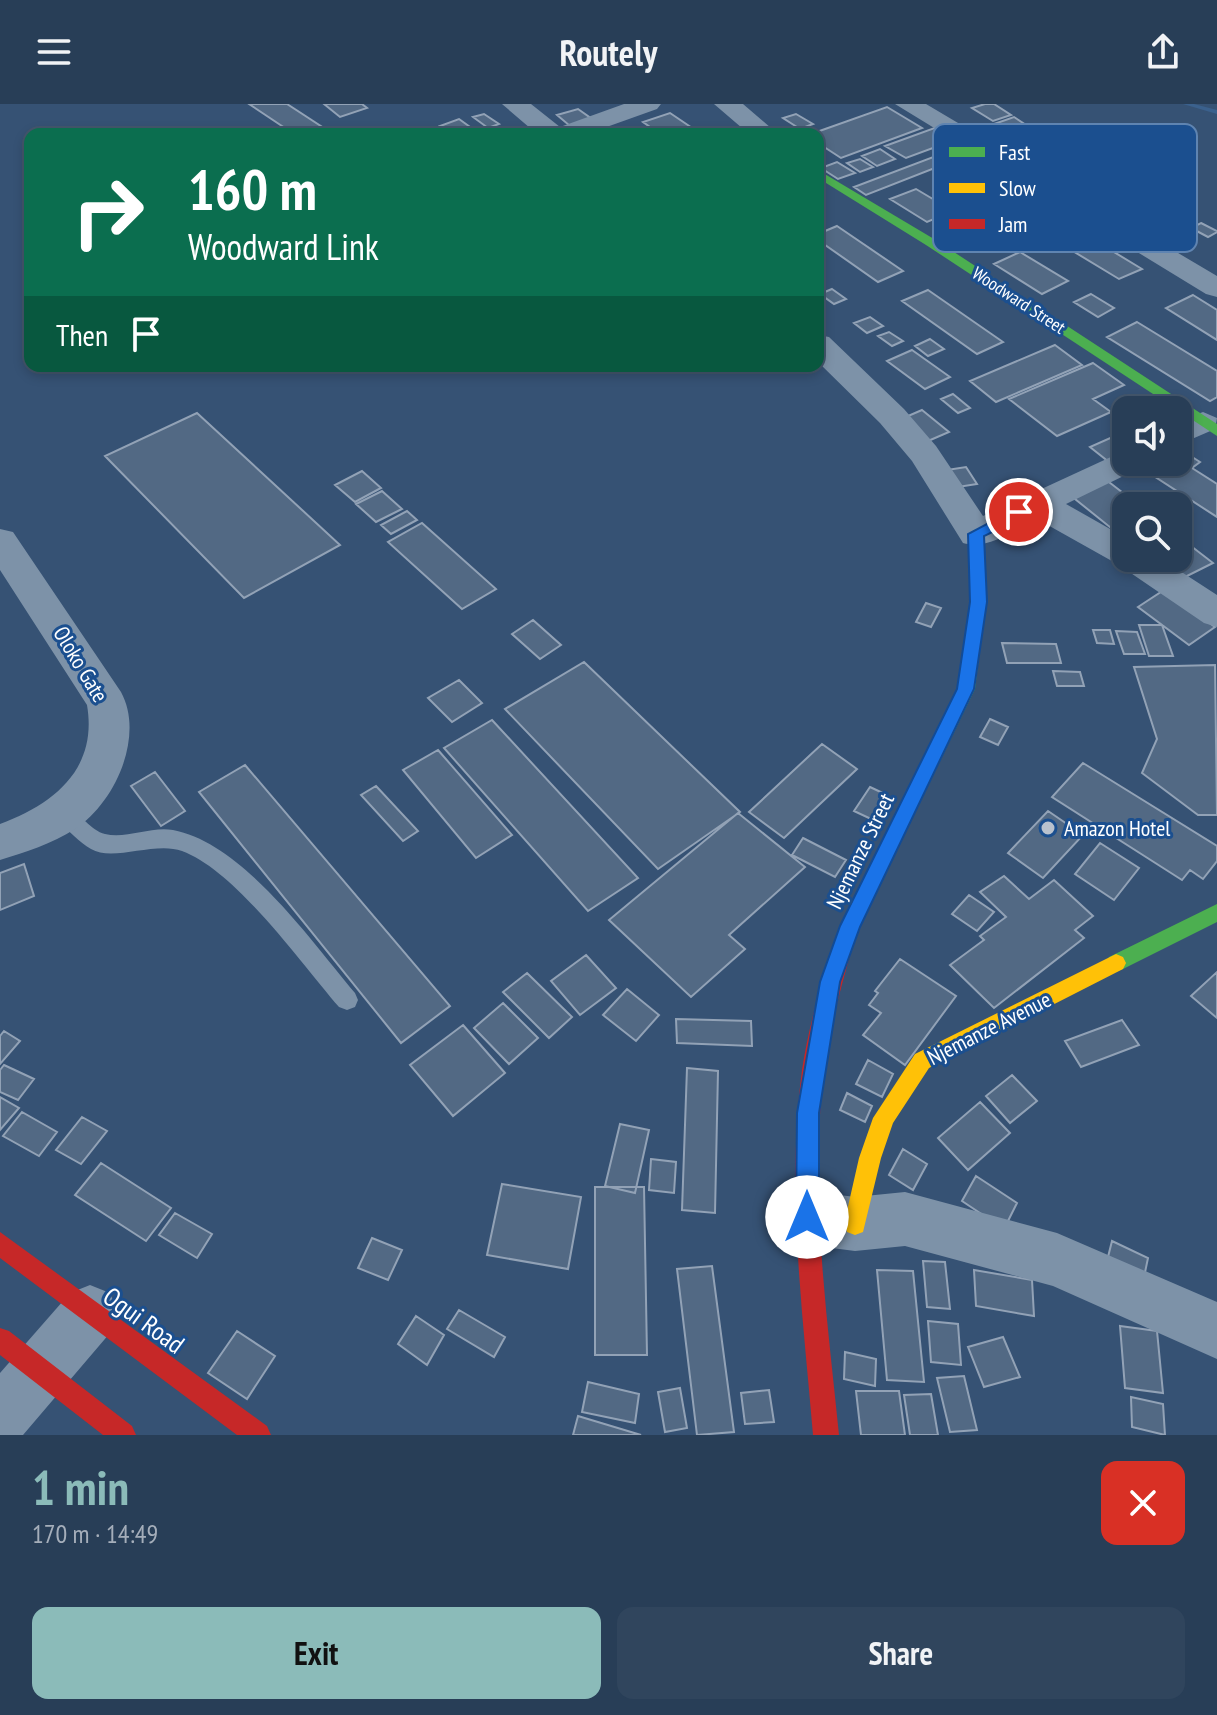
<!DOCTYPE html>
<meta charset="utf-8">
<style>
:root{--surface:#283e57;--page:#30455d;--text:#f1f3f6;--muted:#a5aeba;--line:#44576d;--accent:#8bbbb9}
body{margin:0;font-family:"PT Sans Narrow",sans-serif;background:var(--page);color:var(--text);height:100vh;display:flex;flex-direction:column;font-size:30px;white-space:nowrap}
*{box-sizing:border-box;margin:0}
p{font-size:26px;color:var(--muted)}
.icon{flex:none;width:44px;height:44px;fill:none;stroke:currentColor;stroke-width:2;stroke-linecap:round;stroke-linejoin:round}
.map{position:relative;height:1331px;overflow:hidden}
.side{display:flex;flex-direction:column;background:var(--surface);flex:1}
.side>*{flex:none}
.hud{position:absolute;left:24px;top:24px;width:800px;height:244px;border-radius:16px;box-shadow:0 4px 12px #0003,0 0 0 2px var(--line);background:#0b6e4f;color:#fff;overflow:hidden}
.controls{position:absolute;left:1112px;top:292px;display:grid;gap:16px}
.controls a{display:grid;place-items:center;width:80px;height:80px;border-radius:16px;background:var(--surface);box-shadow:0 4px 12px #0003,0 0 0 2px var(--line);font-size:40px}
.pin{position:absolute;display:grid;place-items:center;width:68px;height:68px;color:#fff;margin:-34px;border:4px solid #fff;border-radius:50%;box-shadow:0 2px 8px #0007}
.me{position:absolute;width:88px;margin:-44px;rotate:0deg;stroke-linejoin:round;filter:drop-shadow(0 0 6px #0008)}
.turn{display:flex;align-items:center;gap:28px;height:168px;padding:0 32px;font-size:36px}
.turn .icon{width:104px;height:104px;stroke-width:2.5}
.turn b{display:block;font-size:56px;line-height:68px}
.then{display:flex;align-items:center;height:76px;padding:0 32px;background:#0003;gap:16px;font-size:30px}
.round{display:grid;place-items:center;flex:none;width:84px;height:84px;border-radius:16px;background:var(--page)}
.headline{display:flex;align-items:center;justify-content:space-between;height:136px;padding:0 32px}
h1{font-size:48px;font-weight:600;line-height:60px;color:var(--accent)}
.cta{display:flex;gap:16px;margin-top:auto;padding:16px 32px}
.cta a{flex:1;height:92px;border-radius:16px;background:var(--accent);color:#111;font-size:32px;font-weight:600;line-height:92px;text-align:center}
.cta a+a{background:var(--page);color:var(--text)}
header{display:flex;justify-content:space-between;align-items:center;height:104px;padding:0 32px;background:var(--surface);font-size:36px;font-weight:600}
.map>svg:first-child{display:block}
</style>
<header><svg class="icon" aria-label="menu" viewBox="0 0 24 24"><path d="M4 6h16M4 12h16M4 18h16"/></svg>Routely<svg class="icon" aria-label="share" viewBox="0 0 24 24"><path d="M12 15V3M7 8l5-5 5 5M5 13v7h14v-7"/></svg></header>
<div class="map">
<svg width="1217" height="1331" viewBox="0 0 1217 1331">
<rect width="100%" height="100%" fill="#365274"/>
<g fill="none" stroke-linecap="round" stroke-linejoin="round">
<!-- stream -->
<path fill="#3b618d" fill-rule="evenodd" d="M1183,0H1194L1217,6V10Z"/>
</g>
<!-- building -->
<path fill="#526984" stroke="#92a2b6" stroke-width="2" d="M249,0H287L333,30H294Z
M324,0H362L367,4L340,13Z
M985,0H994L1011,11L993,17L972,4Z
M887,3L922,24L841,54L818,39V30H811Z
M578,5L592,15L570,22L557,11Z
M670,9L701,30H660L643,18Z
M484,10L499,20L488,24L473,13Z
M796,10L813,20L800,25L783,14Z
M1014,13L1029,23L1009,29L994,20Z
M459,15L477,28L452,30L440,22Z
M940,22L960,34L906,54L885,42Z
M957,44L968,51L866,91L854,83Z
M880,45L895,55L877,62L862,52Z
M860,55L873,63L860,68L847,59Z
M837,58L855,69L838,75L821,64Z
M916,85L953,107L927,118L890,95Z
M1201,119L1217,127V128L1208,133L1191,124Z
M837,122L903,167L878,178L818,136V130Z
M1071,122L1142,165L1119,175L1048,132Z
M1020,148L1068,177L1042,190L994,160Z
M832,185L846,195L834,200L820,190Z
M928,186L1003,238L977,250L902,197Z
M1091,190L1114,204L1098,213L1074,198Z
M1193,191L1217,206V236L1166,204Z
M870,213L883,222L867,229L854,219Z
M1137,218L1217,267V293L1210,297L1107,233Z
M889,228L903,237L892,242L878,232Z
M930,235L944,245L928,252L915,242Z
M1055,241L1082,261L996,298L970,277Z
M912,246L950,273L925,285L887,257Z
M1093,259L1124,281L1093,295L1111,308L1057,332L1009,295Z
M953,290L970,304L958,309L941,295Z
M922,306L949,328L928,337L901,315Z
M197,309L340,441L244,494L105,352Z
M1126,327V350L1109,358L1090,343Z
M1178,344L1200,358L1192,364L1217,380V413L1143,365L1155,358H1178Z
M966,363L977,380L958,383L947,366Z
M362,367L381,384L355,398L335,381Z
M1105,375L1140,402H1126V436L1070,391Z
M382,387L402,405L376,418L356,400Z
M407,407L417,416L391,430L381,421Z
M422,419L496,485L462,505L388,438Z
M1178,432L1213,459L1177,477L1148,454H1178Z
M1164,486L1215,523L1189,541L1138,503Z
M926,499L941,504L931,523L916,518Z
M533,516L561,541L540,555L512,530Z
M1139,521H1162L1173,552H1149Z
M1093,526H1110L1114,540L1097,539Z
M1116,527L1137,528L1145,550H1124Z
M1002,539L1056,540L1061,559H1007Z
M584,558L740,708L658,765L505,605Z
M1215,561L1217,711H1198L1142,669L1157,635L1134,563Z
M1053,567L1080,568L1084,582H1057Z
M459,576L482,599L452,618L428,594Z
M990,615L1008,623L998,641L980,633Z
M492,616L638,774L588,807L444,644Z
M822,640L857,665L784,734L749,708Z
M438,646L512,731L476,754L403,666Z
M1083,659L1217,742V757L1203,775L1190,766L1182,776L1052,693Z
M245,661L450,902L401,939L199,688Z
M155,668L185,707L161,722L131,682Z
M376,682L418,727L403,737L361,691Z
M870,683L887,691L871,715L854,707Z
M1048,707L1083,731L1043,774L1008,749Z
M738,709L805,763L729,831L745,845L691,893L609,816Z
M803,734L846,756L835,773L792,751Z
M1100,739L1139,764L1114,796L1075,770Z
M24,760L34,792L0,806V769Z
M1004,772L1029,795L1054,776L1093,812L1075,826L1084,834L994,904L950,861L984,836L980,832L1006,813L980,788Z
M969,791L994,808L977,827L952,810Z
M586,851L616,884L580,911L551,877Z
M900,855L956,892L905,961L863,931L881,909L869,901L878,889L875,887Z
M1217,868V914L1191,892Z
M527,869L572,913L549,934L503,888Z
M627,885L659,911L636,937L603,911Z
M503,899L538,934L509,960L474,924Z
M676,915L751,917L752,942L677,939Z
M1122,916L1139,941L1081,963L1065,937Z
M463,921L505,969L453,1012L410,961Z
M4,927L20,937L0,960V932Z
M868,956L893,970L882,993L856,980Z
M4,961L34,975L18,996L0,988V966Z
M687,964L718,967L715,1109L682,1106Z
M1012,971L1037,997L1010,1019L986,992Z
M847,989L872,1002L865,1018L840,1006Z
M0,993L19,1004L0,1026Z
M980,998L1010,1029L968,1066L938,1034Z
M22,1008L57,1028L39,1052L3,1032Z
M82,1013L107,1027L81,1060L56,1046Z
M620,1020L649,1026L635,1089L605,1082Z
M903,1045L927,1060L913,1086L889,1071Z
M651,1055L676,1058L674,1089L649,1086Z
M101,1059L171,1104L146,1137L75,1091Z
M976,1072L1017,1099L1004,1125L962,1097Z
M502,1080L581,1093L568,1165L487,1151Z
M595,1083H644L647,1251H595Z
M175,1109L212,1130L197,1154L159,1131Z
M372,1134L402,1146L388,1176L358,1164Z
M1112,1137L1148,1154L1143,1178L1106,1161Z
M923,1157L945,1158L950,1205L927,1203Z
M712,1162L734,1328L697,1331L677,1165Z
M877,1166L913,1167L924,1278L887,1276Z
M974,1166L1032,1176L1034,1212L976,1202Z
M459,1206L505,1233L494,1253L447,1225Z
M416,1212L444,1231L427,1261L398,1240Z
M928,1217L958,1220L961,1261L931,1258Z
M1120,1222L1157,1227L1163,1289L1125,1284Z
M237,1227L275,1252L247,1295L208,1269Z
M1003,1233L1020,1273L984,1283L968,1243Z
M845,1248L876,1255L875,1282L844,1275Z
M964,1272L977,1326L950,1328L937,1274Z
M588,1278L639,1290L635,1319L582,1308Z
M680,1284L687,1324L665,1328L658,1288Z
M769,1286L774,1318L745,1320L741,1289Z
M856,1287H899L905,1331H861Z
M931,1290L938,1331H910L904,1291Z
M1131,1293L1163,1300L1165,1331L1132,1323Z
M578,1312L641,1331H573Z"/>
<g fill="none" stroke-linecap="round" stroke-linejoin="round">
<!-- lane -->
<path fill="#7d92a8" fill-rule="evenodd" d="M65,703C80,708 91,727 105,730C127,735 151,722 173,726C243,739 311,837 355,889L358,896L355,903L347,906L339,903C301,859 236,767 182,747C155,737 113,758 91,745C79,738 68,726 58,717L55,711L58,705Z"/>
<!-- street -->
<path fill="#7d92a8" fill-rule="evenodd" d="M502,0H531L560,23L624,0H661L657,5L587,30H537Z
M714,0H743L778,30H749Z
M895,0H926L1217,172V193L1206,190Z
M818,231L829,233L904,305L936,342L983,412L1126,346V358H1142L1138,365L1066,400L1126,434V454H1160L1217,491V523L1204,519L1119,461L1037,415C1014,426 989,446 963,439L912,357L880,319L818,258Z
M1203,308L1217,314L1215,325L1178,341V317Z
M0,425L13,428L121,588C145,632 115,699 75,725C52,740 25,748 0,756V720C54,700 98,665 87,601L0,466Z
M905,1088L1057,1129L1217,1198V1255L1053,1182L905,1142L855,1147L824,1143L805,1135L797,1116L805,1097L824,1089L855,1093Z
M90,1181L110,1189L118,1209L110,1229L23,1331H0V1269L70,1189Z"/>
<!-- fast -->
<path fill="#4caf50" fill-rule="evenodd" d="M818,66L934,135L1217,320V332L926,141L818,74Z
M976,425L984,430L986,498L975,585L860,822L848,854L841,857L834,854L831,848L840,822L957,585L970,498L968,430Z
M1217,800V818L1123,865L1116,868L1109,865L1106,859L1109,853Z"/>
<!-- slow -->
<path fill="#ffc107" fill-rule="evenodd" d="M1116,850L1123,853L1126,859L1123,865L929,964L893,1019L881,1054L863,1128L855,1131L847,1128L844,1120L859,1054L873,1014L915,950Z"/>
<!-- jam -->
<path fill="#c62828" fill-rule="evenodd" d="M841,839L848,842L851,848C840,887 829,926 824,967C809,1087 827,1211 839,1331H813C803,1211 786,1087 802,966C808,926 819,887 831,848L834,842Z
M0,1128L267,1322L271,1331H237L0,1154Z
M0,1224L9,1227L132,1322L136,1331H103L0,1251Z"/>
</g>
<!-- route -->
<path fill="#1a73e8" stroke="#114b97" stroke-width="2" d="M1019,403L1025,405V412L984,432L987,498L974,585L860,823L840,878L819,1009V1113L816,1121L807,1125L799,1121L796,1113L797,1009L820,878L840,822L957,585L970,498L968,430Z"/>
<!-- markers -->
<circle fill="#b9c2ce" stroke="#1b4f8f" stroke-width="3" cx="1048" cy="724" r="8"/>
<g text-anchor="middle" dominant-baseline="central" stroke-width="6" stroke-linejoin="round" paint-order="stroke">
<!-- far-street labels -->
<g font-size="18" fill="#fff" stroke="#1b4f8f">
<text transform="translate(1019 196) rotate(33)">Woodward Street</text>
</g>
<!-- street labels -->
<g font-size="22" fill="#fff" stroke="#1b4f8f">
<text transform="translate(81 560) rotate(59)">Oloko Gate</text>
<text transform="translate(860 747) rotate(-64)">Njemanze Street</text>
<text transform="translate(989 924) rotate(-27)">Njemanze Avenue</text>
</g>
<!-- poi labels -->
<g font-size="22" fill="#fff" stroke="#1b4f8f" text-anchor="start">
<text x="1064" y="724">Amazon Hotel</text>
</g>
<!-- near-street labels -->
<g font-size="26" fill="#fff" stroke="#1b4f8f">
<text transform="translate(144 1216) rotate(36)">Ogui Road</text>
</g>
</g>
<!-- legend -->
<rect x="933" y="20" width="264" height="128" rx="12" fill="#1b4f8f" stroke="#5f84b1" stroke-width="2"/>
<rect x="949" y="43" width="36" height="10" fill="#4caf50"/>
<rect x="949" y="79" width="36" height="10" fill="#ffc107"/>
<rect x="949" y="115" width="36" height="10" fill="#c62828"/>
<g font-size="22" fill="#fff">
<text x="999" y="56">Fast</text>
<text x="999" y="92">Slow</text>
<text x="999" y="128">Jam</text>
</g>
</svg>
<div class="controls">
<a><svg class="icon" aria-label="sound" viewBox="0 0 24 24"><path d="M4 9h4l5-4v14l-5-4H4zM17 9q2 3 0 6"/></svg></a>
<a><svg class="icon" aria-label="search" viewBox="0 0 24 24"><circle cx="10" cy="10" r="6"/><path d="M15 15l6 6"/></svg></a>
</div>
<div class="pin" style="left:1019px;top:408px;background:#d93025"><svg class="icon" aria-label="arrive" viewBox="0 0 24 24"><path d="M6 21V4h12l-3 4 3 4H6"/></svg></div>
<svg class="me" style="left:807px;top:1113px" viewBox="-20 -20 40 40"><circle r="19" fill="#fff"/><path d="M0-13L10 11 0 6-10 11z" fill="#1a73e8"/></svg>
<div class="hud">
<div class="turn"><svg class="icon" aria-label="right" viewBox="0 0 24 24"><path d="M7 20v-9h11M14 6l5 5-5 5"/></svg><div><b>160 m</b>Woodward Link</div></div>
<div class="then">Then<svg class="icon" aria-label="arrive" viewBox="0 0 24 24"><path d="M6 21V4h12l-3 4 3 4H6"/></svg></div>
</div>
</div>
<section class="side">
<div class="headline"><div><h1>1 min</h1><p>170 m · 14:49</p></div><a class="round" style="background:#d93025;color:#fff"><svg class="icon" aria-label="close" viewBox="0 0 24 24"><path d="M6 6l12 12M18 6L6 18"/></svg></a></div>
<div class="cta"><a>Exit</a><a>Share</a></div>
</section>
